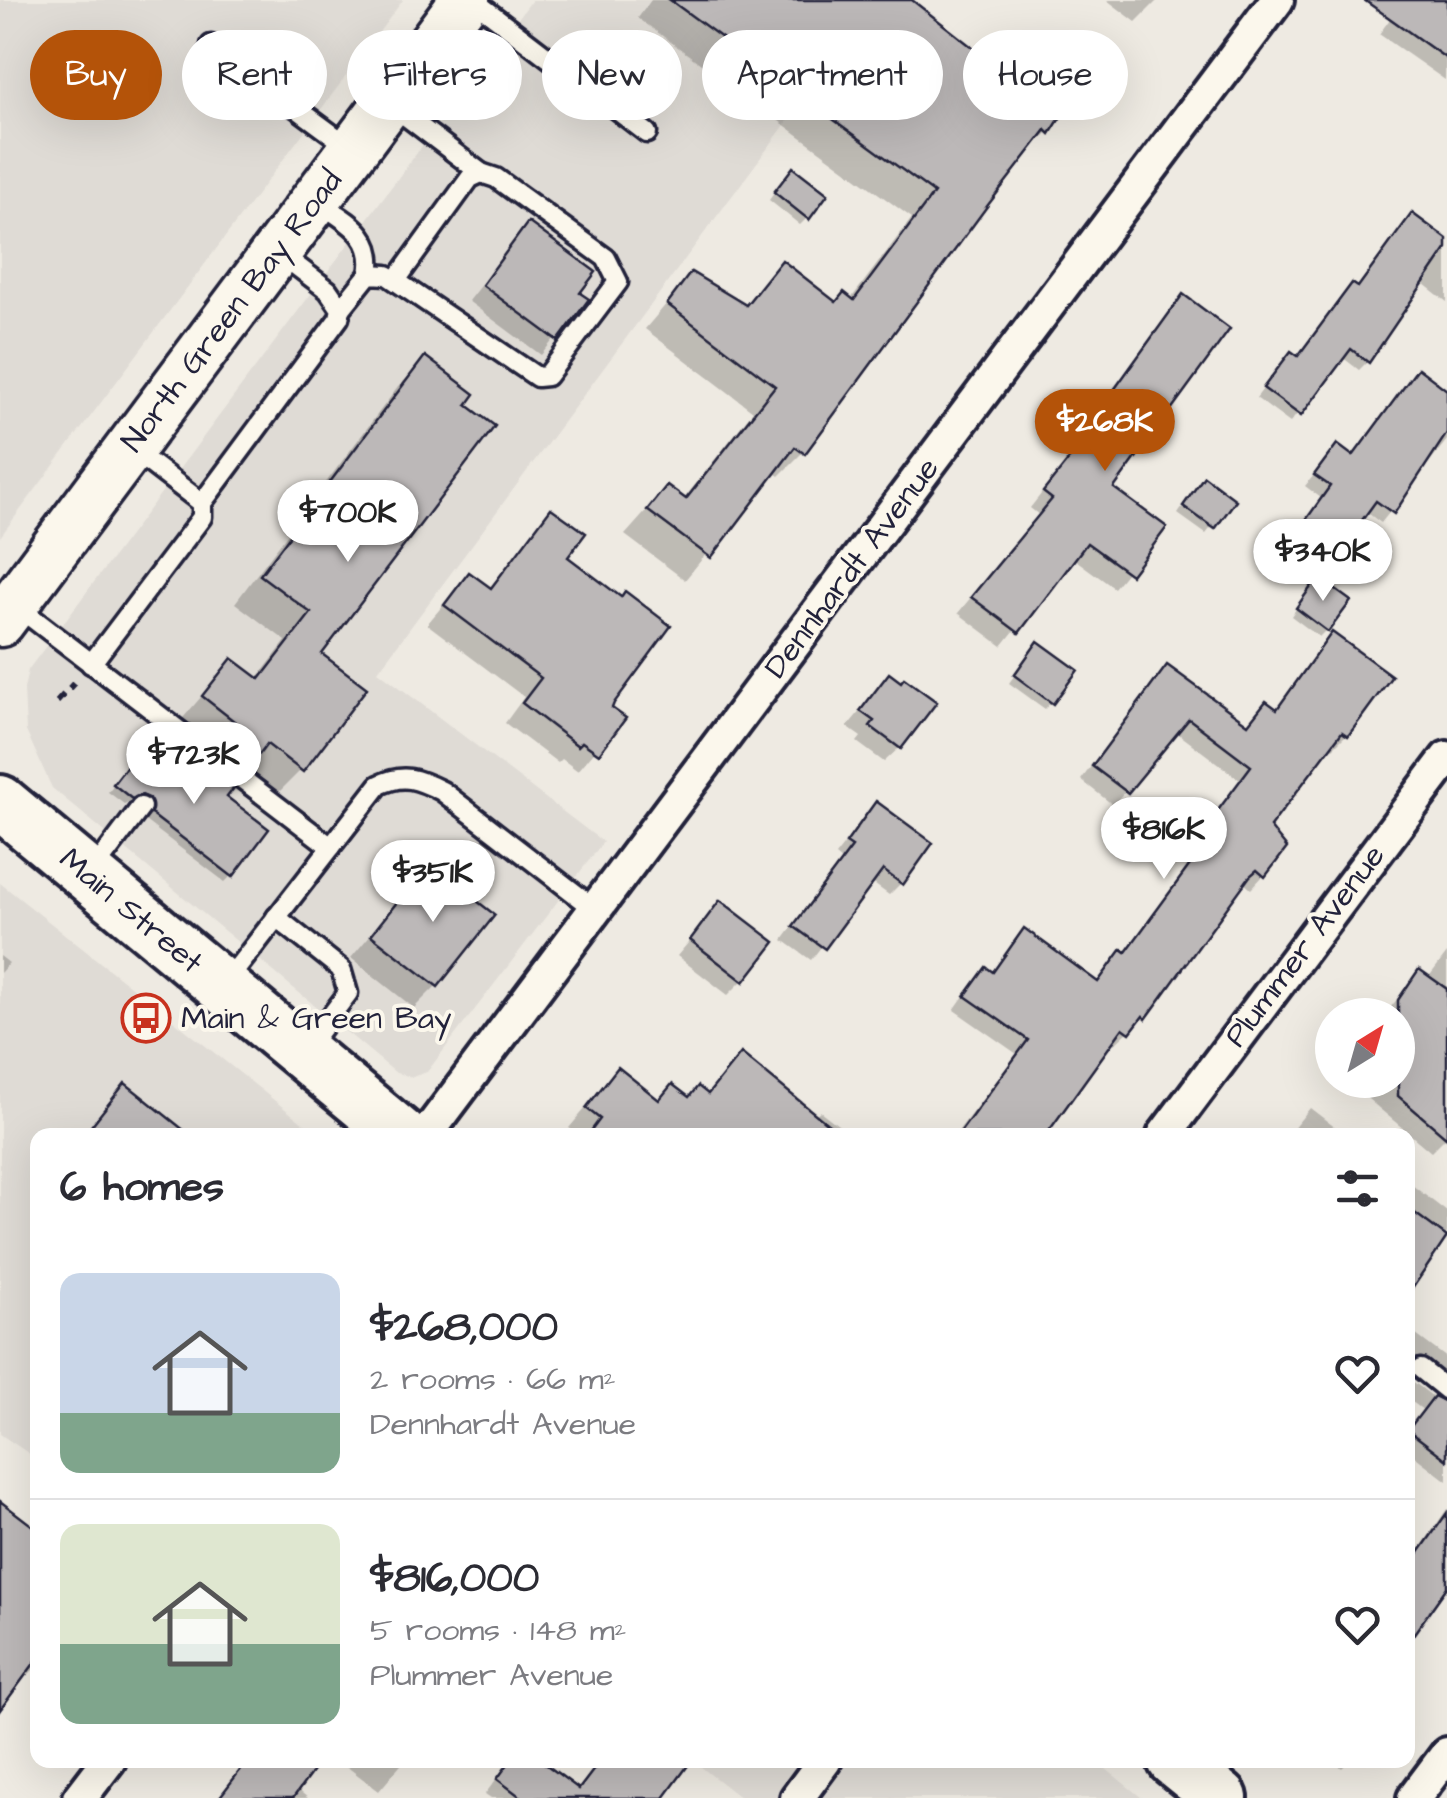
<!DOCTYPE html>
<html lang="en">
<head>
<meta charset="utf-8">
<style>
	:root { --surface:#fff; --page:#f2f2f3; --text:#2b2b33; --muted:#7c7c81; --line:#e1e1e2; --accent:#b45309 }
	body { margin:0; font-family:"Architects Daughter",sans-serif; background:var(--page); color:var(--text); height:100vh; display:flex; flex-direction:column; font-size:38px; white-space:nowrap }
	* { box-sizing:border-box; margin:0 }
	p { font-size:32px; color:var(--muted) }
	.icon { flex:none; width:55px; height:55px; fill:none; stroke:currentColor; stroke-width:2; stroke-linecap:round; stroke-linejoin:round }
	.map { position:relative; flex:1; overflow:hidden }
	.panel { position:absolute; left:30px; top:1128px; width:1385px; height:640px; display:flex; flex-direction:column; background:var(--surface); border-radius:20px; box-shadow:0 10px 40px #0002 }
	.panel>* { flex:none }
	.top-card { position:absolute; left:30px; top:30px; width:1388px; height:90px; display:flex; gap:20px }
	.needle { width:65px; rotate:37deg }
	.controls { position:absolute; left:1315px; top:998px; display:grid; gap:20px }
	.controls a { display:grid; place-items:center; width:100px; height:100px; border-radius:50%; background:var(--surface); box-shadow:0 10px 40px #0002; font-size:50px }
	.price { position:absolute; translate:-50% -85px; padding:0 22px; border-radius:35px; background:#fff; color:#222; font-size:32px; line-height:65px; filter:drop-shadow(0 2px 5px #0008) }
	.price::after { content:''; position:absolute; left:50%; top:60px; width:30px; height:22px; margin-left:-15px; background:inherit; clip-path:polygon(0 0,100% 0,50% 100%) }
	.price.current { background:var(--accent); color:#fff }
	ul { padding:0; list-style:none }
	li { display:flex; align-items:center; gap:30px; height:250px; padding:0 30px }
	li+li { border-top:2px solid var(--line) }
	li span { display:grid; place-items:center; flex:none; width:280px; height:200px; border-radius:20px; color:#555 }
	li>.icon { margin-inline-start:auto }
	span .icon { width:120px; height:120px; fill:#fffc; stroke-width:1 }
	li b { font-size:42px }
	h2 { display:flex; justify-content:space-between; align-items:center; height:120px; padding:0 30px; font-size:42px }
	.pill { padding:0 35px; border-radius:45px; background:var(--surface); box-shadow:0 10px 40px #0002; font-size:35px; line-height:90px }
	.pill.current { background:var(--accent); color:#fff }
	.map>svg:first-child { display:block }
	.built { fill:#dfdbd5 }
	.shadow { fill:#0003 }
	.building { fill:#bcb8b8; stroke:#22223b; stroke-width:2.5 }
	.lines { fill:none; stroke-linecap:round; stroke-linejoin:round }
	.lane-casing { stroke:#22223b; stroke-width:25 }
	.street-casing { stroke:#22223b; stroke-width:40 }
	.secondary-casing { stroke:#22223b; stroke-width:55 }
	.primary-casing { stroke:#22223b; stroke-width:60 }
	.path { stroke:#22223b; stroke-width:6; stroke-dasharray:10 8; stroke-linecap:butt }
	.lane { stroke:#fbf7ec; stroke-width:18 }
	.street { stroke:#fbf7ec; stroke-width:32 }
	.secondary { stroke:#fbf7ec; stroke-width:48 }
	.primary { stroke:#fbf7ec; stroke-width:52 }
	.labels { text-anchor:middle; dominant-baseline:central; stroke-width:8; stroke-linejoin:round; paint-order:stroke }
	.street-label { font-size:32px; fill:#22223b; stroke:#fbf7ec }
	.poi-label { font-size:32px; fill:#22223b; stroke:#fbf7ec; text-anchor:start }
</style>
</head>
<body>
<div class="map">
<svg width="1447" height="1798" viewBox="0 0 1447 1798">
	<rect width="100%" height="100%" fill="#eeeae2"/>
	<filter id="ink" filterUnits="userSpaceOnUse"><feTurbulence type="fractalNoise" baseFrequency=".01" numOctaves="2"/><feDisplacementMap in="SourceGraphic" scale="20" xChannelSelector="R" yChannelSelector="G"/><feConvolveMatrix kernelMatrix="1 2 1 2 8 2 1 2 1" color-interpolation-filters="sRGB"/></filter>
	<g filter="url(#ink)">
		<g class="built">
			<path d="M 0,0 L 403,0 L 0,537 Z"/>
			<path d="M 532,0 L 878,0 L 378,671 L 603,842 L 427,1072 L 412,1077 L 396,1073 L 52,788 L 26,731 L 24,689 L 28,670 Z"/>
			<path d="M 0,883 L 318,1135 L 38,1135 L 37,1459 L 0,1434 Z"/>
			<path d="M 692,1760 L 1095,1760 L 1142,1798 L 741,1798 Z"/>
		</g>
		<g class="shadow">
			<path d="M 651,0 L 908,0 L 1014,82 L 1039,57 L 1048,132 L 1024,156 L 803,452 L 779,476 L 773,472 L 685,580 L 625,535 L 667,488 L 683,500 L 753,411 L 645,329 L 691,275 L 743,306 L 782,263 L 835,304 L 850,300 L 912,218 L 638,18 Z"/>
			<path d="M 1107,0 L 1158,0 L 1136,22 Z"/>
			<path d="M 1404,0 L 1447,0 L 1445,80 L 1379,34 Z"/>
			<path d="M 786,177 L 807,218 L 800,225 L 769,200 Z"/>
			<path d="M 1412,217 L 1447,242 L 1447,302 L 1424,284 L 1368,361 L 1359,370 L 1342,357 L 1290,423 L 1256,398 L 1283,363 L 1297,359 L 1357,289 Z"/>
			<path d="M 528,225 L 586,300 L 541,355 L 468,301 Z"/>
			<path d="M 1183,297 L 1111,488 L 1163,528 L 1114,588 L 1073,558 L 1002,646 L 958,613 L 1039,515 L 1030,508 L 1099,421 L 1093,417 Z"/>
			<path d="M 425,360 L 319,655 L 301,770 L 274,797 L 242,772 L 227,786 L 224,797 L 232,875 L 225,882 L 145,821 L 143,804 L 133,800 L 124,804 L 108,792 L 143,746 L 158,761 L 163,776 L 178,778 L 192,772 L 209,749 L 177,725 L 232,661 L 256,680 L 286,641 L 235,603 L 398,387 Z"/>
			<path d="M 1447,393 L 1447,440 L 1381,523 L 1365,511 L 1327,561 L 1294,536 L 1321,498 L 1305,486 L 1337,447 L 1352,458 Z"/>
			<path d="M 1197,486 L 1233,500 L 1206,534 L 1178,514 Z"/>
			<path d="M 551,511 L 610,709 L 622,718 L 578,771 L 562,759 L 558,763 L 505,723 L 524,697 L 427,624 L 469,575 L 488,589 Z"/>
			<path d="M 1312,587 L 1326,630 L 1319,637 L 1291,616 Z"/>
			<path d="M 1332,636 L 1388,677 L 1346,735 L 1333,748 L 1329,745 L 1267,827 L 1284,848 L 1263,876 L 1251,889 L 1243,882 L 1144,1017 L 1115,1044 L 1110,1041 L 1043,1135 L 955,1135 L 1017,1054 L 954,1010 L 973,983 L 986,970 L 990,974 L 1024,931 L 1096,984 L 1124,954 L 1194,857 L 1186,851 L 1240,780 L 1176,732 L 1113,805 L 1081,780 L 1154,681 L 1167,668 L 1246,726 L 1266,704 L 1275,711 Z"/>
			<path d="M 1032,651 L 1051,702 L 1045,709 L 1009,683 Z"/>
			<path d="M 889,676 L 901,685 L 899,748 L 884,762 L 857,742 L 861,737 L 847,727 Z"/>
			<path d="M 876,804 L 901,883 L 889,895 L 871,882 L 811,960 L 783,940 L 841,861 L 835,856 Z"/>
			<path d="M 428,866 L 436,986 L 414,1008 L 351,958 Z"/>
			<path d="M 721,904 L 743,980 L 728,995 L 677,956 Z"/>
			<path d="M 1447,953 L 1447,1136 L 1431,1152 L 1349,1083 L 1398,1080 L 1398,1015 L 1384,1015 L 1420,972 L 1428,978 Z"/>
			<path d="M 0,956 L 9,963 L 0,973 Z"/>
			<path d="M 741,1057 L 814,1116 L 820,1111 L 847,1132 L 578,1135 L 569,1128 L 618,1070 L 658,1101 L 688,1100 L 706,1095 Z"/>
			<path d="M 1310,1108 L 1345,1135 L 1288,1135 Z"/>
			<path d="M 1408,1182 L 1447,1212 L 1447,1233 L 1408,1286 Z"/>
			<path d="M 1408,1329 L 1447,1358 L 1447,1481 L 1408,1451 L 1408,1431 L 1423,1410 L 1408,1399 L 1408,1370 L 1411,1380 L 1445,1406 L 1444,1393 L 1408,1366 Z"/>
			<path d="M 0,1505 L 38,1533 L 38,1665 L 27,1676 L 23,1673 L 0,1706 Z"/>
			<path d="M 1447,1509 L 1447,1582 L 1410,1629 L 1408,1566 Z"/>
			<path d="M 248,1760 L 318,1760 L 297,1789 L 308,1798 L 219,1798 Z"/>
			<path d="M 338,1760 L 405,1760 L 379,1791 Z"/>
			<path d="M 511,1760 L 536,1760 L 577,1790 L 600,1760 L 663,1760 L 660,1798 L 491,1798 L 485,1794 Z"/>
			<path d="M 1332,1760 L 1350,1760 L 1342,1768 Z"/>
		</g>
		<g class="building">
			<path d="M 670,0 L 912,0 L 1018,83 L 1039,54 L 1081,85 L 1050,134 L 1046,130 L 988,205 L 805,454 L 795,447 L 711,558 L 647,510 L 667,485 L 686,499 L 775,386 L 667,304 L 691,272 L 746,305 L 782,260 L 836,302 L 844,292 L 854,300 L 934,193 Z"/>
			<path d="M 1364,0 L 1447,0 L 1447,59 Z"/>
			<path d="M 793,167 L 828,194 L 809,220 L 774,192 Z"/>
			<path d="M 1412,213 L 1447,239 L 1447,248 L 1369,363 L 1351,349 L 1301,416 L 1263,388 L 1291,351 L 1298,356 L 1352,283 L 1358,287 Z"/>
			<path d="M 528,222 L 596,272 L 580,293 L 589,299 L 558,341 L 482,285 Z"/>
			<path d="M 1183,294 L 1230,329 L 1114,488 L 1167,527 L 1131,575 L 1087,543 L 1019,633 L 971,597 L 1052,499 L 1043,492 L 1112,405 L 1106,401 Z"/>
			<path d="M 425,356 L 475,394 L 467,405 L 495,426 L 322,654 L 367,688 L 303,772 L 267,744 L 249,768 L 217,744 L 234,721 L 202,696 L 232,658 L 260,679 L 311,613 L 260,575 Z"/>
			<path d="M 1418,368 L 1447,390 L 1447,433 L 1394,514 L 1376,501 L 1339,552 L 1303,524 L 1330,486 L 1314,475 L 1337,444 L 1353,456 Z"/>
			<path d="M 1204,476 L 1236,500 L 1215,529 L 1183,506 Z"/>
			<path d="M 551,508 L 586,533 L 568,557 L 621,597 L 625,591 L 671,626 L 614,703 L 612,708 L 626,718 L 599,754 L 582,742 L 578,746 L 522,703 L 541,678 L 444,605 L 469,572 L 491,588 Z"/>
			<path d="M 1318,577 L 1351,601 L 1328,632 L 1296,608 Z"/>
			<path d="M 1332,632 L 1392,676 L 1348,736 L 1342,732 L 1270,827 L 1287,848 L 1265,877 L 1257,870 L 1250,876 L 1146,1019 L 1143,1016 L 1130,1033 L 1123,1028 L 1046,1135 L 958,1135 L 1028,1040 L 965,996 L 986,967 L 993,972 L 1024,928 L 1098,982 L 1122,949 L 1126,952 L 1206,843 L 1198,837 L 1251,766 L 1189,719 L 1128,793 L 1092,766 L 1167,665 L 1248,724 L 1266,701 L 1277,709 Z"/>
			<path d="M 1038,641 L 1078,670 L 1053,704 L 1014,675 Z"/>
			<path d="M 889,673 L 901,682 L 904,678 L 937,702 L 901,749 L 870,726 L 874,721 L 860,711 Z"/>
			<path d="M 150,736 L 168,750 L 161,762 L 165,773 L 177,776 L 187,766 L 196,772 L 202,764 L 234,788 L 227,797 L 269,829 L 233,877 L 151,814 L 149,798 L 142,795 L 132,799 L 113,784 Z"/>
			<path d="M 876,801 L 933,843 L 903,885 L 883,870 L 825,949 L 793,926 L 852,847 L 846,843 Z"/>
			<path d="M 428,863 L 495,915 L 438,987 L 371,935 Z"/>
			<path d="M 720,900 L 775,942 L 744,982 L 690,940 Z"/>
			<path d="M 1419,969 L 1447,989 L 1447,1138 L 1398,1096 L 1398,1000 Z"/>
			<path d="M 741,1053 L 841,1135 L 588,1135 L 600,1119 L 586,1108 L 618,1067 L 659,1100 L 672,1084 L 689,1097 L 698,1086 L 708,1094 Z"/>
			<path d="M 125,1083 L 190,1135 L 84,1135 Z"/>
			<path d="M 1408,1208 L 1447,1237 L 1408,1295 Z"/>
			<path d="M 1434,1396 L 1447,1402 L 1447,1460 L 1408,1430 Z"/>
			<path d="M 0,1501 L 38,1530 L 38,1658 L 0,1710 Z"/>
			<path d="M 1447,1513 L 1447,1587 L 1408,1642 L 1408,1568 Z"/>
			<path d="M 248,1760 L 321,1760 L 293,1798 L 219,1798 Z"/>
			<path d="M 511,1760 L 540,1760 L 579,1789 L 601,1760 L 692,1760 L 664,1798 L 522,1798 L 497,1779 Z"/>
		</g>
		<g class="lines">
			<g class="lane-casing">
				<g id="lane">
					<path d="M 473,0 L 647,133"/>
					<path d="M 211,45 L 352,149"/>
					<path d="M 390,104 L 481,173"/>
					<path d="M 317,201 C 345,221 377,234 369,274"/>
					<path d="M 341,309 L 369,274 L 387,275 L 537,377 L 547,376 L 618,282 L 606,258 L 496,178 L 481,173 L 470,178 L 397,279"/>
					<path d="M 202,503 L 339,318 L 341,309 L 328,290 L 277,251"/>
					<path d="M 14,604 L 331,847"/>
					<path d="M 91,664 L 202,517 L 202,503 L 133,450"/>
					<path d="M 173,764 L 191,740"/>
					<path d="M 92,872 L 141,807"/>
					<path d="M 276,917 L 341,969 L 348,993 L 305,1050"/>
					<path d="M 224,985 L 379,785 C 404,773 418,779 442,791 L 595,909"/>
					<path d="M 1421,1369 L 1447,1390"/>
				</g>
			</g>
			<g class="street-casing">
				<g id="street">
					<path d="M 426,1135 L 1277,0"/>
					<path d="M 1164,1135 L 1447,758"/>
					<path d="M 80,1798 L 109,1760"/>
					<path d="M 797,1798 L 825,1760"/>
					<path d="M 1414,1798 L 1447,1754"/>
				</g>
			</g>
			<g class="secondary-casing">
				<path id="secondary" d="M 0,622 L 465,0"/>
			</g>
			<g class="primary-casing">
				<g id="primary">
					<path d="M 0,802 L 401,1135"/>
					<path d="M 1174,1760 L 1221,1798"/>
				</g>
			</g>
			<path class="path" d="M 57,702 L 74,683"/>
			<use href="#lane" class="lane"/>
			<use href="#street" class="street"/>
			<use href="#secondary" class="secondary"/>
			<use href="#primary" class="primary"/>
		</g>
	</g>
	<defs>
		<g id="bus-ring" transform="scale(2.5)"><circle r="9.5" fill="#fbf7ec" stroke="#c8321e" stroke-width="1.5"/><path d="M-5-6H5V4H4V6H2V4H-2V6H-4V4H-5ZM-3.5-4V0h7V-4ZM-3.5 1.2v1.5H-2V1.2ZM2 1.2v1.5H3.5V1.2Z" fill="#c8321e"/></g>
	</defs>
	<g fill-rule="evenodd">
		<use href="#bus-ring" x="146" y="1018"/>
	</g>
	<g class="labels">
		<g class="street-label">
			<text transform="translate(232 311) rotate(-53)">North Green Bay Road</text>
			<text transform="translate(852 568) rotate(-53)">Dennhardt Avenue</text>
			<text transform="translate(131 911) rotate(40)">Main Street</text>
			<text transform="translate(1305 946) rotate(-53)">Plummer Avenue</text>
		</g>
		<g class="poi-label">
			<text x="181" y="1018">Main &amp; Green Bay</text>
		</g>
	</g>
</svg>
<div class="controls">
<a><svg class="needle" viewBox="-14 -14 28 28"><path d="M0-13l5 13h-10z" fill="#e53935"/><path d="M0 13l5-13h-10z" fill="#7c7c81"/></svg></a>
</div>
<b class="price current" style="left:1105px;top:474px">$268K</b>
<b class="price" style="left:348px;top:565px">$700K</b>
<b class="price" style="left:1323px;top:604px">$340K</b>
<b class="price" style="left:194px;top:807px">$723K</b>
<b class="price" style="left:1164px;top:882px">$816K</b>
<b class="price" style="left:433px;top:925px">$351K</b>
<div class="top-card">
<a class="pill current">Buy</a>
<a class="pill">Rent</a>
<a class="pill">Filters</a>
<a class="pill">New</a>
<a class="pill">Apartment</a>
<a class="pill">House</a>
</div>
<section class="panel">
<h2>6 homes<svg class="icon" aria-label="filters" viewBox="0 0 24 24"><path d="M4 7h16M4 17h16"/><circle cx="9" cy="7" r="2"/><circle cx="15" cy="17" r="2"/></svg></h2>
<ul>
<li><span style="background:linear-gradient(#c9d6e8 70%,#7fa58c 0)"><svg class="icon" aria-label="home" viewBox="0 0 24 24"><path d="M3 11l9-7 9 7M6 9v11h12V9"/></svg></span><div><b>$268,000</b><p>2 rooms · 66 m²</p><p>Dennhardt Avenue</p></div><svg class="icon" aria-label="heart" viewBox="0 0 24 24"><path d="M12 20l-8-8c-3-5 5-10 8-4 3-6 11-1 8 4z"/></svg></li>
<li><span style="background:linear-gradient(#dfe7d0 60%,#7fa58c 0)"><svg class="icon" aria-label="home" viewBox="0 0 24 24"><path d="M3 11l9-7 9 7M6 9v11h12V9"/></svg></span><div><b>$816,000</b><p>5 rooms · 148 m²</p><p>Plummer Avenue</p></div><svg class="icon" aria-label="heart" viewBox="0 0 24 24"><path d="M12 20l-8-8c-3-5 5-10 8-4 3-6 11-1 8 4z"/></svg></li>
</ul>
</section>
</div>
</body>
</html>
